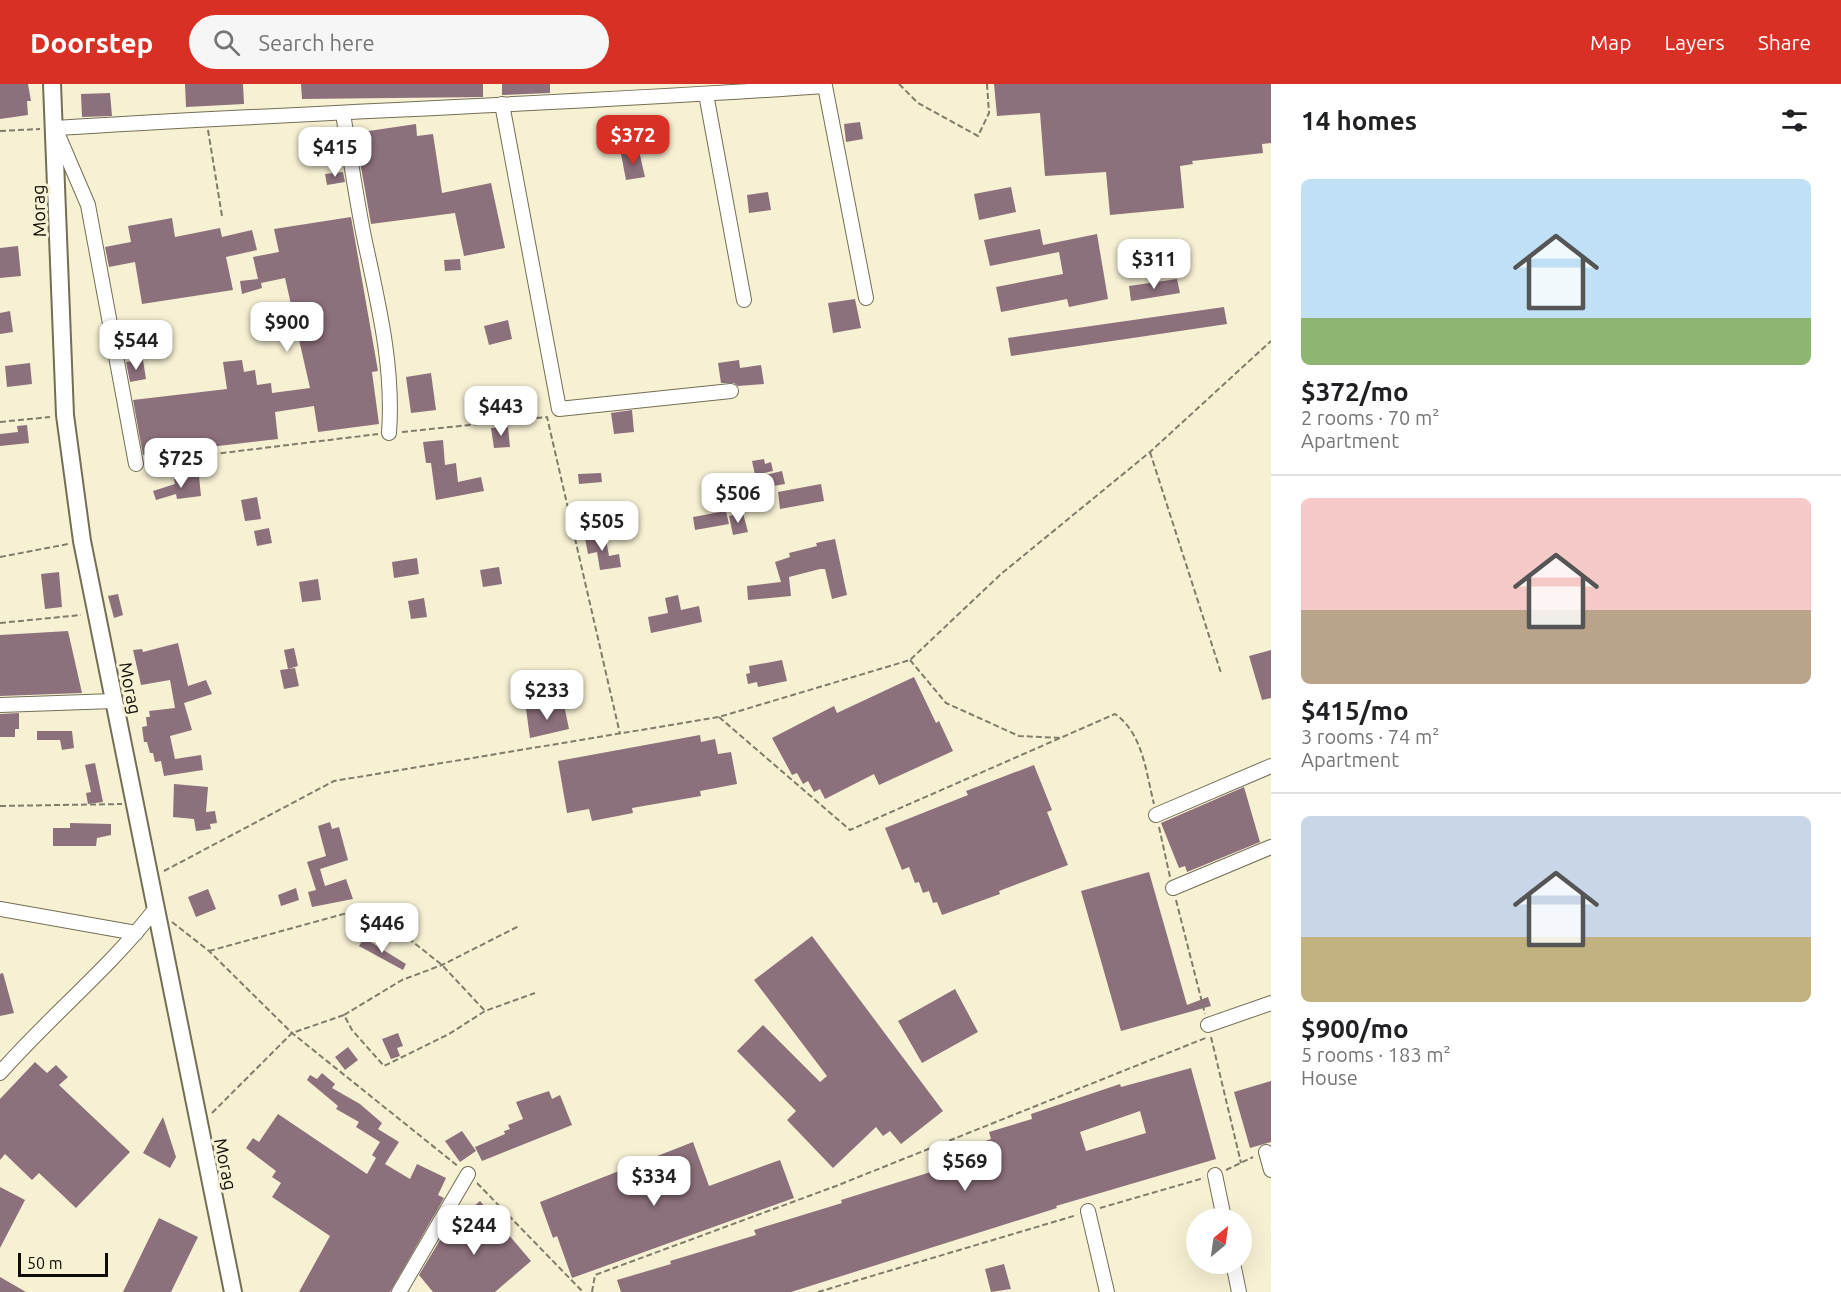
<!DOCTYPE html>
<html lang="en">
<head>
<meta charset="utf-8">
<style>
	:root { --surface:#fff; --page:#f6f6f6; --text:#202124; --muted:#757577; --line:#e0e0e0; --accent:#d93025 }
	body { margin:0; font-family:Ubuntu,sans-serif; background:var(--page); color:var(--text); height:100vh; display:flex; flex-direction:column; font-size:22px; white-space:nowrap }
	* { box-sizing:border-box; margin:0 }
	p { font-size:20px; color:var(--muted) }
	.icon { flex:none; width:33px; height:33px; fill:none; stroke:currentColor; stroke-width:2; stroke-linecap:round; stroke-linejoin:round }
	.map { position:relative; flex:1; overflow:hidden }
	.side { display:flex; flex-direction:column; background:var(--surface); width:570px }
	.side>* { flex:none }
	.needle { width:39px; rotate:29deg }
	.controls { position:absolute; left:1186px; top:1124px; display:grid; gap:12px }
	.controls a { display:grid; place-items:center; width:66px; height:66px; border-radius:50%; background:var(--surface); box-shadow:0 6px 24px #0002; font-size:30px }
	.scale { position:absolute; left:18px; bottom:15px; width:90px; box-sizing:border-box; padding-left:6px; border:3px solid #0e0c04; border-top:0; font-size:16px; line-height:21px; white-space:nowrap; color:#0e0c04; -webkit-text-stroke:4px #f7f1d4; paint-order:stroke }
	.price { position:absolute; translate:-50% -51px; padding:0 14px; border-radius:12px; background:#fff; color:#222; font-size:20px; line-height:39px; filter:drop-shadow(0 2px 3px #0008) }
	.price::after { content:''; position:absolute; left:50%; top:36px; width:18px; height:14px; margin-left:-9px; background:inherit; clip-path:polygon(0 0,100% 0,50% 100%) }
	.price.current { background:var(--accent); color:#fff }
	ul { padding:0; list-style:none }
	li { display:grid; align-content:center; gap:12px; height:318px; padding:0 30px }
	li+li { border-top:2px solid var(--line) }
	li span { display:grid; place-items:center; height:186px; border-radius:9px; color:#555 }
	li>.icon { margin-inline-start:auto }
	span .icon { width:108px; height:108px; fill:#fffc; stroke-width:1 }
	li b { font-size:26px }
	h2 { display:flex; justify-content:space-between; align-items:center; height:72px; padding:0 30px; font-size:26px }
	header { display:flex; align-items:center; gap:36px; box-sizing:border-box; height:84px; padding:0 30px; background:var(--accent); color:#fff }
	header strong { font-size:28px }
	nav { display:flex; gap:33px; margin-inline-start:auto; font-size:21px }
	.search { width:420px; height:54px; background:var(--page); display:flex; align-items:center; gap:15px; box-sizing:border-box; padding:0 21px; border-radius:33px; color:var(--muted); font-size:22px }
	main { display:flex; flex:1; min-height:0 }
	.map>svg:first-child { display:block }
	.building { fill:#8c707c; fill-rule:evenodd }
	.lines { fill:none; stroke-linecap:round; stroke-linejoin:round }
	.minor-casing { stroke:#736e54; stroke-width:16 }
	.major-casing { stroke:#736e54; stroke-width:20 }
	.path { stroke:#807c6a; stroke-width:2; stroke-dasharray:6 3; stroke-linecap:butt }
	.minor { stroke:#fff; stroke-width:14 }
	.major { stroke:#fff; stroke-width:16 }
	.labels { text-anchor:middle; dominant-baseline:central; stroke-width:6; stroke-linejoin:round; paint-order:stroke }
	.street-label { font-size:18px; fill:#0e0c04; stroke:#f7f1d4 }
</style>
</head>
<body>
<header>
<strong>Doorstep</strong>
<div class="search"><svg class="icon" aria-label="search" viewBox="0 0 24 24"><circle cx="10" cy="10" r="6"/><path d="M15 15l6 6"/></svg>Search here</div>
<nav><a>Map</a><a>Layers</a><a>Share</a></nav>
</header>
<main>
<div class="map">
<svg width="1271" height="1208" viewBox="0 0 1271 1208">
	<rect width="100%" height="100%" fill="#f7f1d4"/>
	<g class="building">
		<path d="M 0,0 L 28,0 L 31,17 L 27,17 L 28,31 L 0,35 Z"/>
		<path d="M 185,0 L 243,0 L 244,20 L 186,23 Z"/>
		<path d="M 301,0 L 483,0 L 483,13 L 302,15 Z"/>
		<path d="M 502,0 L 550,0 L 550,9 L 502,11 Z"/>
		<path d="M 994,0 L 1271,0 L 1271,59 L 1262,60 L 1263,69 L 1192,77 L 1193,80 L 1180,82 L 1184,124 L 1110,131 L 1106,88 L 1045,92 L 1040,29 L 997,32 Z"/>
		<path d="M 110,9 L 112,32 L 82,33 L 81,10 Z"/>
		<path d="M 860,38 L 863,55 L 846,58 L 844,40 Z"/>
		<path d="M 416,40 L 417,52 L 433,50 L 442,109 L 491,99 L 505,164 L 464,172 L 455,129 L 371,140 L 355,49 Z"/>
		<path d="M 639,67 L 645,93 L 626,96 L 621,70 Z"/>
		<path d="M 343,88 L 345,98 L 327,101 L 325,90 Z"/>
		<path d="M 1011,103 L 1016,128 L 979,136 L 974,110 Z"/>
		<path d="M 768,108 L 771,126 L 749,129 L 747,111 Z"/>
		<path d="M 351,133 L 378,287 L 372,288 L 379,340 L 318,348 L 314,322 L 275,328 L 278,355 L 143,371 L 133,316 L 227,305 L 223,278 L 242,276 L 244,288 L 255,286 L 257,301 L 271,299 L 272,309 L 310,304 L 285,194 L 261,199 L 262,204 L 242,210 L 240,197 L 258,195 L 253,173 L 279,168 L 274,145 Z"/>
		<path d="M 172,134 L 175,153 L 220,144 L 222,153 L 252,146 L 257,166 L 226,173 L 233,206 L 142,220 L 135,178 L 109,183 L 105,163 L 131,158 L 128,142 Z"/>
		<path d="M 1040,145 L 1043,161 L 1097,150 L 1108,215 L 1069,223 L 1067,215 L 1001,228 L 996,203 L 1063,190 L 1059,168 L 990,182 L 984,156 Z"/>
		<path d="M 18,162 L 21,192 L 0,194 L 0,164 Z"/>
		<path d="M 460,175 L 461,186 L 445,187 L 444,176 Z"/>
		<path d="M 1177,195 L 1180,209 L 1131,217 L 1129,202 Z"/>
		<path d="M 855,215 L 861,244 L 833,249 L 828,219 Z"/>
		<path d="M 1224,223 L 1227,240 L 1011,272 L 1008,254 Z"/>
		<path d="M 10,227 L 13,248 L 0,250 L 0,229 Z"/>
		<path d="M 508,236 L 512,255 L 489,261 L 484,242 Z"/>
		<path d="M 143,276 L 146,295 L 130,298 L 126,278 Z"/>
		<path d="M 739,276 L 740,284 L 761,281 L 764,300 L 738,302 L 734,299 L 721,299 L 718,279 Z"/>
		<path d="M 30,279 L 32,300 L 7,303 L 5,282 Z"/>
		<path d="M 431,289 L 436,326 L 411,329 L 406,293 Z"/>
		<path d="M 632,326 L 634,348 L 614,350 L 611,329 Z"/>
		<path d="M 27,341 L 29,359 L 0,362 L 0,350 L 18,348 L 17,342 Z"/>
		<path d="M 508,343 L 510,363 L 494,364 L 491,344 Z"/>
		<path d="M 443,356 L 445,381 L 456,379 L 458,398 L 481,393 L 484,407 L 436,416 L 431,379 L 426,379 L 423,358 Z"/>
		<path d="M 764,375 L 765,380 L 771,378 L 773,387 L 755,391 L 752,377 Z"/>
		<path d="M 782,387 L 785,400 L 767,403 L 765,391 Z"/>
		<path d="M 601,389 L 602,398 L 579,400 L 578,390 Z"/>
		<path d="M 199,392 L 201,412 L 177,415 L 176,410 L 156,416 L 153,407 L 175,400 L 174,395 Z"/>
		<path d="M 821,400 L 824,417 L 780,425 L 778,408 Z"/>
		<path d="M 257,413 L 261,435 L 245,437 L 241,416 Z"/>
		<path d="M 623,423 L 626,437 L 606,441 L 602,427 Z"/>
		<path d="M 726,427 L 729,440 L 695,446 L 693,433 Z"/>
		<path d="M 743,429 L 748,448 L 733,451 L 729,432 Z"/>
		<path d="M 269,444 L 272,459 L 257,462 L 254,447 Z"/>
		<path d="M 605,450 L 609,472 L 619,470 L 621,483 L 600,486 L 597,468 L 588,470 L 585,454 Z"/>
		<path d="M 835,455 L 847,511 L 832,515 L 825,485 L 820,485 L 789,493 L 791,512 L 748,516 L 747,502 L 781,498 L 775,478 L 790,473 L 789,469 L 817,462 L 816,459 Z"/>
		<path d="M 417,474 L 419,490 L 394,494 L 392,478 Z"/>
		<path d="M 499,483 L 502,500 L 483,503 L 480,486 Z"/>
		<path d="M 59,488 L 62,523 L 45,525 L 41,490 Z"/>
		<path d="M 318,495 L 321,516 L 302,518 L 299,498 Z"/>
		<path d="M 118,510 L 123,531 L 114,534 L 108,512 Z"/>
		<path d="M 678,511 L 681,526 L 699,522 L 702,538 L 651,549 L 648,533 L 668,529 L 665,514 Z"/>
		<path d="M 424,514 L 427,533 L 411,535 L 408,517 Z"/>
		<path d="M 68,547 L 82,609 L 0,612 L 0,551 Z"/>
		<path d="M 178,559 L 188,602 L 206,596 L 212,610 L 184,619 L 192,646 L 170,652 L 175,675 L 201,671 L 203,686 L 164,692 L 161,677 L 155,678 L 153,669 L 150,669 L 147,658 L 144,658 L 142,643 L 147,642 L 146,633 L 150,633 L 149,627 L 175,624 L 170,596 L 141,601 L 133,566 L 142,565 L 143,568 Z"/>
		<path d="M 294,564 L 298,582 L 288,585 L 284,566 Z"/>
		<path d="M 1271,566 L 1271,614 L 1262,616 L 1249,572 Z"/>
		<path d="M 782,576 L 787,597 L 758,603 L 757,598 L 748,600 L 746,590 L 750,589 L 749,582 Z"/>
		<path d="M 295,584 L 299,602 L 284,605 L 280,586 Z"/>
		<path d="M 914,593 L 936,639 L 939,637 L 953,667 L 879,701 L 874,690 L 825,715 L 820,705 L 814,708 L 808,697 L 803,700 L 797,689 L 792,691 L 772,654 L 834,622 L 837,629 Z"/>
		<path d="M 564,621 L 569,645 L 530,654 L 526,625 L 539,622 L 540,626 Z"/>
		<path d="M 19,629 L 19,645 L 15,645 L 15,653 L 0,653 L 0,630 Z"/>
		<path d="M 37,647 L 72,647 L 74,664 L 62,666 L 60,656 L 37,656 Z"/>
		<path d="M 700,651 L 701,658 L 715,655 L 718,670 L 731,668 L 737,700 L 700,707 L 701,712 L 632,724 L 633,729 L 592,737 L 589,725 L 567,729 L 558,677 Z"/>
		<path d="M 95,679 L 103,718 L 88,720 L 86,709 L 91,708 L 85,681 Z"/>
		<path d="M 1034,681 L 1052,726 L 1047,728 L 1068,781 L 999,807 L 1000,810 L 942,831 L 937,818 L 933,819 L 929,807 L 923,809 L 919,798 L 915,799 L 909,783 L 902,786 L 885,744 L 968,711 L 966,707 Z"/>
		<path d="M 174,700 L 208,703 L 206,728 L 215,727 L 217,739 L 210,740 L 211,745 L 196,747 L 194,735 L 173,733 Z"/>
		<path d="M 1244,703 L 1260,758 L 1187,788 L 1185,782 L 1179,784 L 1161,739 Z"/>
		<path d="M 330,738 L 332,745 L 339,743 L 348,776 L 320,785 L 325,802 L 346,795 L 353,815 L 312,823 L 308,808 L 316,806 L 307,778 L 326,772 L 318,742 Z"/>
		<path d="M 70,739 L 111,740 L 111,751 L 97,754 L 96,762 L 53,762 L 53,744 L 70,744 Z"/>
		<path d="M 1149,788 L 1187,921 L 1208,913 L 1211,922 L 1121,947 L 1081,807 Z"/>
		<path d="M 296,804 L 299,816 L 281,822 L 278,811 Z"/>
		<path d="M 208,805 L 216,825 L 196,833 L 188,813 Z"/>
		<path d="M 812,852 L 943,1027 L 901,1060 L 890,1047 L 883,1052 L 876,1043 L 833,1084 L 787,1036 L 796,1027 L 737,967 L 763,941 L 820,998 L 827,992 L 754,896 Z"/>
		<path d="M 364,854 L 406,880 L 403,886 L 359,862 Z"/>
		<path d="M 3,889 L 14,929 L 0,932 L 0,890 Z"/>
		<path d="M 955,905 L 978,948 L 922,979 L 898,937 Z"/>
		<path d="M 398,949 L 403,962 L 397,964 L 400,972 L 391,975 L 382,955 Z"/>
		<path d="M 348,963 L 358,976 L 345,986 L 335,973 Z"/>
		<path d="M 35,978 L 47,989 L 56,981 L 68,993 L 59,1001 L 130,1068 L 76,1124 L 39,1089 L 32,1096 L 5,1070 L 0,1076 L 0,1015 Z"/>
		<path d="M 1191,984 L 1216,1075 L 1056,1122 L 1057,1124 L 791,1208 L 621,1208 L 617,1196 L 671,1180 L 670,1177 L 756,1151 L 754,1146 L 842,1119 L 841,1116 L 934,1087 L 932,1080 L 969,1068 L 968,1063 L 991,1055 L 989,1048 L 1032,1035 L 1031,1030 L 1120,1000 L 1121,1003 ZM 1140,1027 L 1146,1049 L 1086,1067 L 1080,1048 Z"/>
		<path d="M 322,989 L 335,1000 L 332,1004 L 360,1020 L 382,1039 L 378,1045 L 399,1058 L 385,1080 L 410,1095 L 417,1080 L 446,1094 L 438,1111 L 444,1114 L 390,1208 L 299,1208 L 330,1152 L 272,1113 L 281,1099 L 272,1093 L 276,1087 L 246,1064 L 253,1054 L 259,1058 L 278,1030 L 367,1090 L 376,1074 L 372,1071 L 380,1058 L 356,1043 L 359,1038 L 336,1025 L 338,1022 L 307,996 L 310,991 L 317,995 Z"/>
		<path d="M 1271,997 L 1271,1058 L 1250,1064 L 1234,1008 Z"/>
		<path d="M 549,1007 L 552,1015 L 560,1011 L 572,1041 L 482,1077 L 475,1063 L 505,1050 L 504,1047 L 510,1045 L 508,1041 L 523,1035 L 516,1018 Z"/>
		<path d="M 163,1033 L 176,1073 L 170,1084 L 143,1069 Z"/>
		<path d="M 462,1047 L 476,1067 L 460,1078 L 445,1057 Z"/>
		<path d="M 693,1058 L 709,1102 L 780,1076 L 794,1114 L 572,1194 L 557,1152 L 553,1154 L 540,1118 Z"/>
		<path d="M 0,1103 L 25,1116 L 0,1164 Z"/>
		<path d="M 480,1117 L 531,1177 L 495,1208 L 433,1208 L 419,1191 L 446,1146 Z"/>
		<path d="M 159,1134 L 198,1153 L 195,1159 L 171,1208 L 123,1208 Z"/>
		<path d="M 1004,1180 L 1011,1205 L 991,1208 L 985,1185 Z"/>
		<path d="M 0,1193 L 26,1208 L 0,1208 Z"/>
	</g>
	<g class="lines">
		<g class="minor-casing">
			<g id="minor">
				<path d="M 706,10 L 744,216"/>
				<path d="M 502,20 L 559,325 L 731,307"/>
				<path d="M 343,30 C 350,71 356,113 364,153 C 378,219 394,282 389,349"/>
				<path d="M 136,380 L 88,121 L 55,44 C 312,28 569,20 825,2 L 866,214"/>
				<path d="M 0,621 L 114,617"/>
				<path d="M 1156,731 L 1271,682"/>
				<path d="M 1173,804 L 1271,763"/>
				<path d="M 0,825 L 136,849"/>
				<path d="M 1208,941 L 1271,919"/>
				<path d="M 0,989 C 50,932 110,884 156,824"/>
				<path d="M 1266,1068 L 1271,1086"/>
				<path d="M 1215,1091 L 1224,1134"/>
				<path d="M 1088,1127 L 1107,1208"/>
				<path d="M 1233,1179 L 1239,1208"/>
				<path d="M 399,1208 L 468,1090"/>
			</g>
		</g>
		<g class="major-casing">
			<path id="major" d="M 52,0 L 65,331 L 82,457 L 233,1208"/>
		</g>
		<g class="path">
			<path d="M 899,0 L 918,19 L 978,52 L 989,29 L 987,0"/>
			<path d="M 208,46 L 222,132"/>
			<path d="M 0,47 L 40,45"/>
			<path d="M 0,338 L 50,333"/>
			<path d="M 402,348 L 547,333 L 620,650"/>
			<path d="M 1150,368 L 1221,589"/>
			<path d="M 149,378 L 378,350"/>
			<path d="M 0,473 L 68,460"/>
			<path d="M 0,539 L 81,531"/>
			<path d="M 910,576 L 946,619 L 1019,652 L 1062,654"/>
			<path d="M 719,633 L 850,746 L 1115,630 C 1143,649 1146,689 1154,720"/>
			<path d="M 0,722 L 122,720"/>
			<path d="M 1159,743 L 1170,793"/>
			<path d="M 164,787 L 334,697 L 719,633 L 910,576 L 1001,490 L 1150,368 L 1271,257"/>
			<path d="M 1176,816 L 1205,930"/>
			<path d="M 172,838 L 209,867 L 292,949 L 459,1083"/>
			<path d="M 209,867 L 369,823 L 442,881 L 485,927"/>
			<path d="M 344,931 L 402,896 L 442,881 L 519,842"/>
			<path d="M 1211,953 L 1241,1079"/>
			<path d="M 212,1029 L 292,949 L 344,931 L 352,946 L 384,982 L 449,950 L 485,927 L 535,909"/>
			<path d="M 1226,1086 L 1253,1073"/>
			<path d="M 477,1099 L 583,1208"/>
			<path d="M 1100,1124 L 1204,1094"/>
			<path d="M 592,1208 L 595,1191 L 836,1102 L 1208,953"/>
			<path d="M 818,1208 L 1077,1131"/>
		</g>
		<use href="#minor" class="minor"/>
		<use href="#major" class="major"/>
	</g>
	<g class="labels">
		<g class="street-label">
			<text transform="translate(38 127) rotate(-92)">Morag</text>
			<text transform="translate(131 604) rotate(79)">Morag</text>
			<text transform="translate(226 1080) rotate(78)">Morag</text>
		</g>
	</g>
</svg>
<div class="controls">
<a><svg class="needle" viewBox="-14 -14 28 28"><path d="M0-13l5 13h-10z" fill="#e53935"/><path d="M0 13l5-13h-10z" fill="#757577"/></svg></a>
</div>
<div class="scale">50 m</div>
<b class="price current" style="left:633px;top:82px">$372</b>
<b class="price" style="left:335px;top:94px">$415</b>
<b class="price" style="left:1154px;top:206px">$311</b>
<b class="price" style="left:287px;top:269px">$900</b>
<b class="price" style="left:136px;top:287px">$544</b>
<b class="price" style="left:501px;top:353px">$443</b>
<b class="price" style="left:181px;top:405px">$725</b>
<b class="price" style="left:738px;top:440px">$506</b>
<b class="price" style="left:602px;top:468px">$505</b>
<b class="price" style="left:547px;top:637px">$233</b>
<b class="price" style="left:382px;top:870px">$446</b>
<b class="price" style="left:965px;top:1108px">$569</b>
<b class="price" style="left:654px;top:1123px">$334</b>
<b class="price" style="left:474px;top:1172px">$244</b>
</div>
<section class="side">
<h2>14 homes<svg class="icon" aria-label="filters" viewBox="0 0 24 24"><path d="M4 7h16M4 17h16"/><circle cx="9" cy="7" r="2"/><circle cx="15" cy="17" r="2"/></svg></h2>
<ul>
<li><span style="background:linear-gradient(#bfe0f5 75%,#8fb573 0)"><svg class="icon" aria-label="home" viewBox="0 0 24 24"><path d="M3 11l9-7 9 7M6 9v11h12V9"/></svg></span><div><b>$372/mo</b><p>2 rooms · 70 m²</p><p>Apartment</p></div></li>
<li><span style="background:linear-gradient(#f6c9c9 60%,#b9a48a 0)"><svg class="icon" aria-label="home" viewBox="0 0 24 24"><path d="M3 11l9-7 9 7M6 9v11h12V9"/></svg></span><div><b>$415/mo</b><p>3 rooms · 74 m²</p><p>Apartment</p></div></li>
<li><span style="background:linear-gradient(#c9d6e8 65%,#c2b280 0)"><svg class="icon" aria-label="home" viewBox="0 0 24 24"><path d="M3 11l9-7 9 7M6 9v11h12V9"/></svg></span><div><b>$900/mo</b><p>5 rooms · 183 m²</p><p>House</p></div></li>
</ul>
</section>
</main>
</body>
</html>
